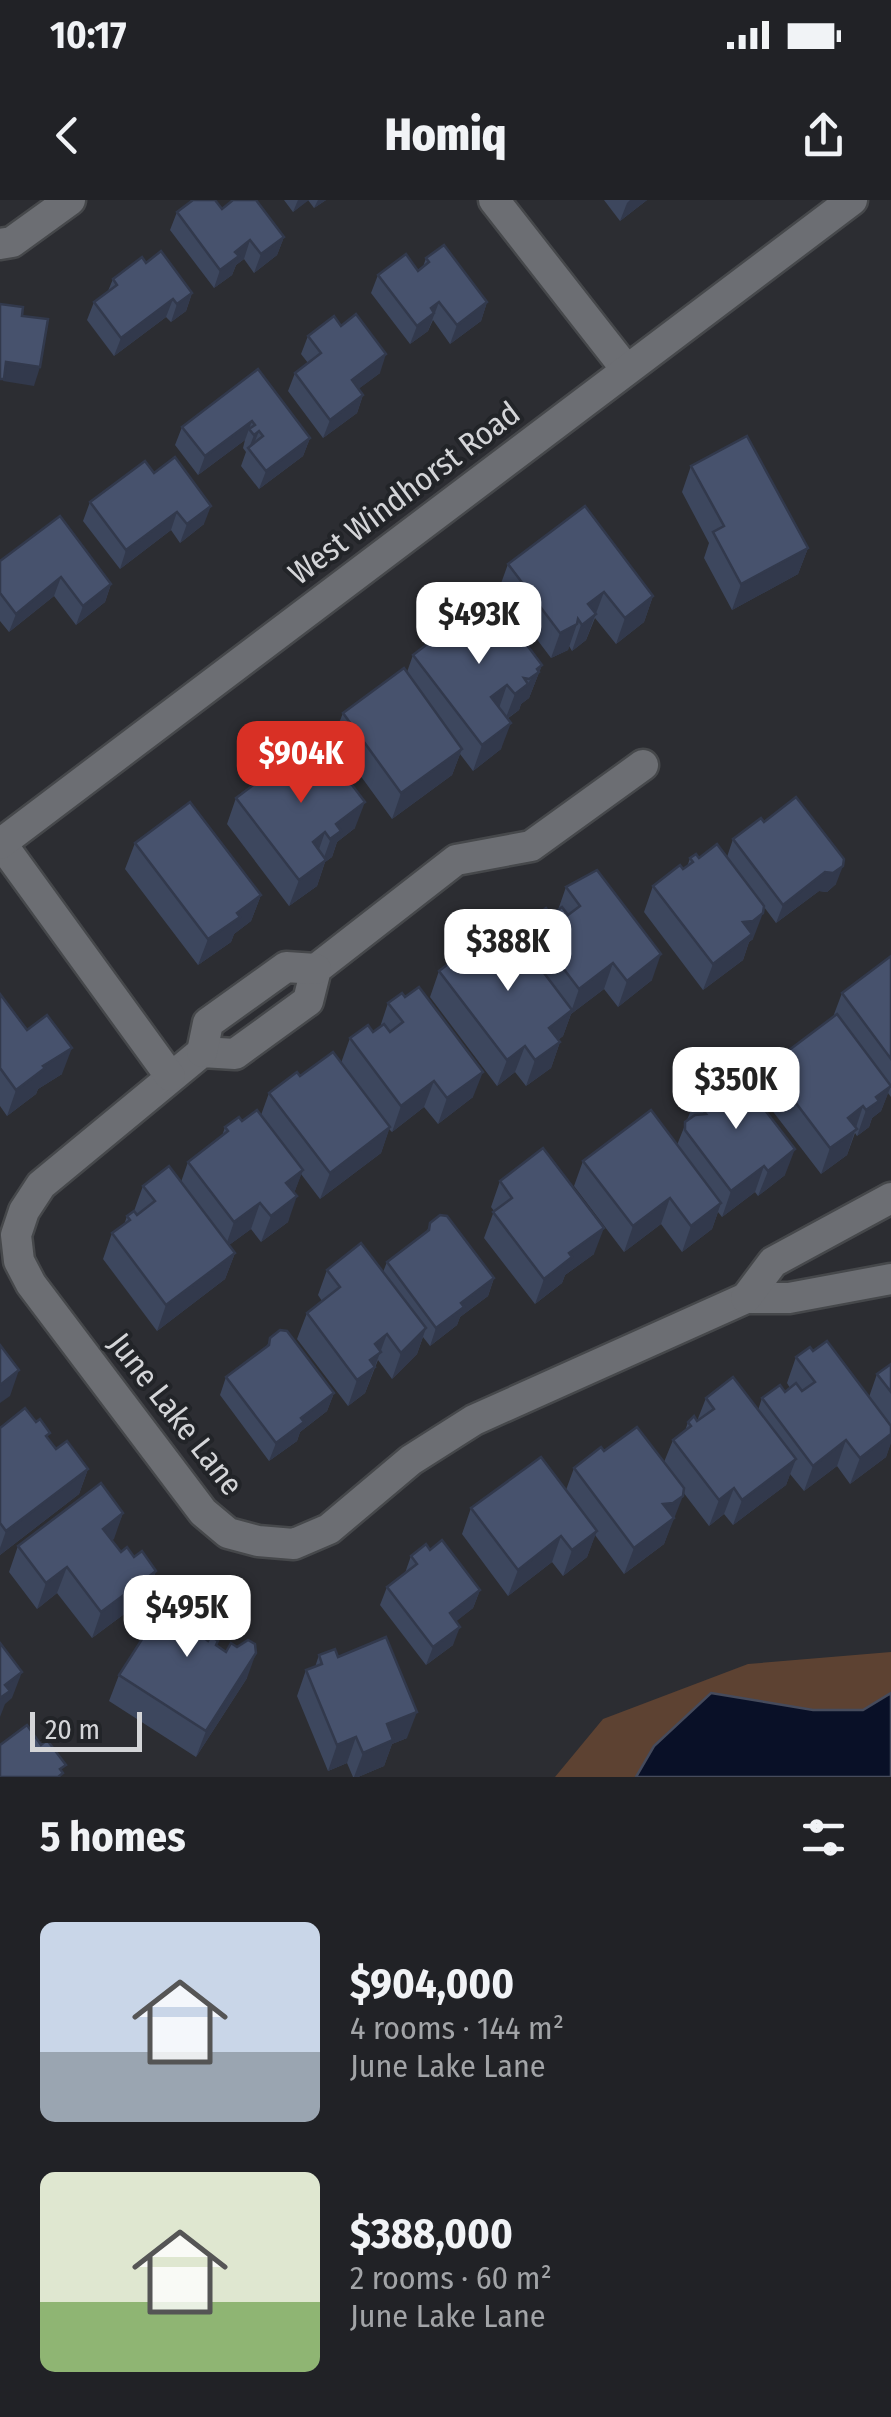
<!DOCTYPE html>
<html lang="en">
<head>
<meta charset="utf-8">
<style>
	:root { --surface:#212226; --page:#2d2f32; --text:#f1f3f6; --muted:#a2a4a7; --accent:#d93025 }
	body { margin:0; font-family:"Fira Sans Condensed",sans-serif; background:var(--page); color:var(--text); height:100vh; display:flex; flex-direction:column; font-size:38px; white-space:nowrap }
	* { box-sizing:border-box; margin:0 }
	p { font-size:32px; color:var(--muted) }
	.icon { flex:none; width:55px; height:55px; fill:none; stroke:currentColor; stroke-width:2; stroke-linecap:round; stroke-linejoin:round }
	.map { position:relative; height:1577px; overflow:hidden }
	.sheet { display:flex; flex-direction:column; background:var(--surface); flex:1 }
	.sheet>* { flex:none }
	.scale { position:absolute; left:30px; bottom:25px; width:112px; box-sizing:border-box; padding-left:10px; border:5px solid #d4d5d8; border-top:0; font-size:28px; line-height:35px; white-space:nowrap; color:#d4d5d8; -webkit-text-stroke:8px #222428; paint-order:stroke }
	.price { position:absolute; translate:-50% -85px; padding:0 22px; border-radius:20px; background:#fff; color:#222; font-size:32px; line-height:65px; filter:drop-shadow(0 2px 5px #0008) }
	.price::after { content:''; position:absolute; left:50%; top:60px; width:30px; height:22px; margin-left:-15px; background:inherit; clip-path:polygon(0 0,100% 0,50% 100%) }
	.price.active { background:var(--accent); color:#fff }
	ul { padding:0; list-style:none }
	li { display:flex; align-items:center; gap:30px; height:250px; padding:0 40px }
	li span { display:grid; place-items:center; flex:none; width:280px; height:200px; border-radius:15px; color:#555 }
	li>.icon { margin-inline-start:auto }
	span .icon { width:120px; height:120px; fill:#fffc; stroke-width:1 }
	li b { font-size:42px }
	h2 { display:flex; justify-content:space-between; align-items:center; height:120px; padding:0 40px; font-size:42px }
	.status { display:flex; justify-content:space-between; align-items:center; height:70px; padding:0 50px; background:var(--surface); direction:ltr }
	.status svg { height:28px; fill:currentColor }
	header { display:flex; justify-content:space-between; align-items:center; height:130px; padding:0 40px; background:var(--surface); font-size:45px; font-weight:800 }
	.map>svg:first-child { display:block }
	.green { fill:#5d4232 }
	.water { fill:#091027; stroke:#464b5c; stroke-width:2.5 }
	.lines { fill:none; stroke-linecap:round; stroke-linejoin:round }
	.minor-casing { stroke:#46484b; stroke-width:35 }
	.minor { stroke:#6c6e73; stroke-width:30 }
	.wall { fill:#3d475e }
	.shaded-wall { fill:#32394c }
	.building { fill:#47526d; stroke:#32394c; stroke-width:2.5 }
	.labels { text-anchor:middle; dominant-baseline:central; stroke-width:8; stroke-linejoin:round; paint-order:stroke }
	.street-label { font-size:32px; fill:#d4d5d8; stroke:#222428 }
</style>
</head>
<body>
<div class="status"><b>10:17</b><svg viewBox="0 0 49 12"><path d="M0 12V9h3v3zM5 12V6h3v6zM10 12V3h3v9zM15 12V0h3v12zM26 1h20v11H26zM47 4h2v5h-2z"/></svg></div>
<header><svg class="icon" aria-label="back" viewBox="0 0 24 24"><path d="M15 5l-7 7 7 7"/></svg>Homiq<svg class="icon" aria-label="share" viewBox="0 0 24 24"><path d="M12 15V3M7 8l5-5 5 5M5 13v7h14v-7"/></svg></header>
<div class="map">
<svg width="891" height="1577" viewBox="0 0 891 1577">
	<rect width="100%" height="100%" fill="#2c2d32"/>
	<path class="green" d="M 891,1452 L 891,1493 L 863,1510 L 813,1510 L 711,1493 L 654,1546 L 636,1577 L 555,1577 L 603,1519 L 748,1464 Z"/>
	<path class="water" d="M 711,1493 L 813,1510 L 863,1510 L 891,1493 L 891,1577 L 636,1577 L 654,1546 Z"/>
	<g class="lines">
		<g class="minor-casing">
			<g id="minor">
				<path d="M 494,0 L 626,169"/>
				<path d="M 0,44 L 12,42 L 70,0"/>
				<path d="M 643,565 L 531,646 L 456,660 L 316,769 L 308,801 L 235,854 L 202,852 L 41,985 L 24,1011 L 16,1035 L 19,1061 L 31,1084 L 203,1312 L 228,1333 L 258,1341 L 294,1344 L 329,1329 L 411,1260 L 474,1220 L 746,1098 L 789,1098 L 891,1079"/>
				<path d="M 1,643 L 170,876"/>
				<path d="M 0,644 L 852,0"/>
				<path d="M 202,852 L 208,823 L 286,767 L 316,769"/>
				<path d="M 746,1098 L 773,1062 L 891,998"/>
			</g>
		</g>
		<use href="#minor" class="minor"/>
	</g>
	<g class="wall">
		<path d="M 284,0 L 326,0 L 314,8 L 308,0 L 293,12 Z"/>
		<path d="M 604,0 L 647,0 L 620,21 Z"/>
		<path d="M 222,9 L 284,37 L 277,55 L 254,73 L 244,59 L 236,65 L 232,75 L 214,88 L 170,30 L 177,12 Z"/>
		<path d="M 426,58 L 487,102 L 481,121 L 450,144 L 433,120 L 428,131 L 410,144 L 371,93 L 378,75 L 418,71 L 423,67 Z"/>
		<path d="M 146,63 L 192,93 L 186,111 L 171,122 L 166,117 L 114,156 L 87,120 L 94,102 L 108,91 L 113,79 Z"/>
		<path d="M 308,136 L 380,173 L 358,189 L 363,195 L 357,213 L 323,238 L 288,191 L 295,173 L 308,163 L 301,154 Z"/>
		<path d="M 258,169 L 310,238 L 303,256 L 259,289 L 241,266 L 246,252 L 243,248 L 245,240 L 198,275 L 175,245 L 182,227 Z"/>
		<path d="M 691,266 L 808,348 L 798,374 L 732,410 L 704,358 L 709,343 L 682,292 Z"/>
		<path d="M 154,273 L 204,324 L 180,343 L 171,330 L 120,369 L 83,321 L 90,302 Z"/>
		<path d="M 0,361 L 111,384 L 105,402 L 76,425 L 54,396 L 9,432 L 0,421 Z"/>
		<path d="M 508,364 L 653,396 L 644,422 L 616,444 L 595,418 L 586,440 L 572,451 L 569,446 L 568,450 L 551,458 L 499,389 Z"/>
		<path d="M 413,455 L 542,465 L 529,498 L 521,504 L 519,510 L 507,519 L 501,549 L 473,571 L 460,554 L 452,575 L 392,619 L 333,538 L 343,513 L 407,472 Z"/>
		<path d="M 236,598 L 355,628 L 337,642 L 332,657 L 325,662 L 317,686 L 289,706 L 227,624 Z"/>
		<path d="M 764,622 L 836,684 L 827,692 L 819,691 L 776,723 L 727,657 L 733,639 Z"/>
		<path d="M 135,643 L 261,695 L 251,721 L 234,734 L 231,742 L 198,765 L 125,669 Z"/>
		<path d="M 690,658 L 753,739 L 749,742 L 743,760 L 703,790 L 644,712 L 653,686 L 683,669 L 687,667 Z"/>
		<path d="M 566,687 L 652,780 L 618,807 L 604,789 L 571,814 L 563,836 L 558,840 L 560,842 L 551,868 L 526,886 L 515,872 L 497,886 L 430,797 L 439,771 L 521,742 L 528,722 L 551,715 L 558,710 Z"/>
		<path d="M 891,756 L 891,897 L 888,893 L 881,911 L 872,918 L 869,927 L 857,936 L 855,933 L 847,955 L 821,974 L 758,892 L 768,866 L 833,817 L 842,793 Z"/>
		<path d="M 0,794 L 62,874 L 38,889 L 36,894 L 7,916 L 0,906 Z"/>
		<path d="M 388,803 L 473,897 L 438,924 L 424,907 L 392,932 L 389,929 L 381,953 L 320,999 L 301,974 L 294,993 L 288,1022 L 261,1042 L 251,1029 L 229,1045 L 235,1053 L 225,1079 L 157,1131 L 103,1059 L 112,1033 L 124,1025 L 127,1016 L 134,1011 L 143,986 L 181,982 L 188,962 L 222,936 L 225,927 L 261,915 L 269,893 L 300,876 L 341,863 L 350,838 L 373,832 L 380,827 Z"/>
		<path d="M 695,900 L 785,975 L 758,996 L 755,992 L 722,1017 L 718,1012 L 712,1029 L 682,1052 L 661,1024 L 624,1052 L 574,986 L 583,961 L 677,945 Z"/>
		<path d="M 500,981 L 594,1054 L 565,1075 L 562,1083 L 535,1104 L 484,1038 L 494,1011 L 491,1007 Z"/>
		<path d="M 430,1023 L 494,1078 L 488,1096 L 460,1117 L 457,1125 L 430,1146 L 423,1137 L 417,1154 L 392,1179 L 378,1160 L 365,1193 L 348,1206 L 297,1139 L 307,1113 L 322,1101 L 318,1095 L 327,1070 L 383,1072 L 387,1062 L 427,1031 Z"/>
		<path d="M 270,1138 L 334,1193 L 327,1211 L 300,1232 L 297,1241 L 269,1261 L 220,1195 L 226,1177 L 267,1146 Z"/>
		<path d="M 813,1151 L 869,1197 L 877,1174 L 891,1164 L 891,1242 L 886,1257 L 850,1284 L 837,1266 L 804,1291 L 790,1274 L 786,1285 L 733,1325 L 724,1314 L 709,1326 L 683,1292 L 664,1344 L 624,1374 L 595,1335 L 587,1357 L 563,1376 L 552,1362 L 508,1396 L 462,1334 L 471,1308 L 566,1290 L 574,1268 L 604,1251 L 664,1262 L 673,1240 L 685,1231 L 688,1222 L 697,1221 L 706,1198 L 758,1210 L 762,1198 L 785,1192 L 790,1188 L 787,1183 L 796,1157 Z"/>
		<path d="M 0,1228 L 48,1239 L 56,1249 L 88,1269 L 79,1294 L 0,1355 Z"/>
		<path d="M 123,1313 L 112,1341 L 121,1352 L 134,1357 L 156,1371 L 147,1397 L 92,1438 L 57,1393 L 37,1409 L 9,1372 L 18,1346 Z"/>
		<path d="M 430,1350 L 480,1390 L 473,1408 L 456,1421 L 453,1445 L 426,1465 L 380,1405 L 387,1387 L 405,1373 L 411,1356 Z"/>
		<path d="M 218,1406 L 205,1438 L 216,1446 L 247,1478 L 196,1557 L 109,1501 L 119,1475 Z"/>
		<path d="M 319,1455 L 338,1457 L 407,1538 L 392,1544 L 384,1566 L 358,1577 L 353,1577 L 347,1563 L 328,1571 L 297,1496 L 306,1470 L 315,1467 Z"/>
	</g>
	<g class="shaded-wall">
		<path d="M 298,0 L 309,0 L 293,12 Z"/>
		<path d="M 318,0 L 326,0 L 314,8 Z"/>
		<path d="M 630,0 L 647,0 L 620,21 L 627,3 Z"/>
		<path d="M 284,37 L 277,55 L 254,73 L 261,54 Z"/>
		<path d="M 250,40 L 244,59 L 236,65 L 232,75 L 214,88 L 220,70 L 235,52 Z"/>
		<path d="M 192,93 L 186,111 L 171,122 L 177,104 Z"/>
		<path d="M 173,99 L 166,117 L 114,156 L 121,138 Z"/>
		<path d="M 439,102 L 428,131 L 410,144 L 417,126 L 431,108 Z"/>
		<path d="M 487,102 L 481,121 L 450,144 L 457,125 Z"/>
		<path d="M 386,154 L 380,173 L 345,199 L 352,180 Z"/>
		<path d="M 6,162 L 40,167 L 34,186 L 3,181 Z"/>
		<path d="M 363,195 L 357,213 L 323,238 L 330,220 Z"/>
		<path d="M 252,221 L 245,240 L 198,275 L 205,256 Z"/>
		<path d="M 259,231 L 252,249 L 249,248 L 254,235 Z"/>
		<path d="M 310,238 L 303,256 L 259,289 L 266,271 Z"/>
		<path d="M 211,306 L 204,324 L 180,343 L 187,324 Z"/>
		<path d="M 177,312 L 171,330 L 120,369 L 126,350 Z"/>
		<path d="M 808,348 L 798,374 L 732,410 L 741,384 Z"/>
		<path d="M 61,377 L 54,396 L 9,432 L 16,414 Z"/>
		<path d="M 111,384 L 105,402 L 76,425 L 83,406 Z"/>
		<path d="M 604,392 L 586,440 L 572,451 L 588,404 Z"/>
		<path d="M 653,396 L 644,422 L 616,444 L 625,418 Z"/>
		<path d="M 577,424 L 568,450 L 551,458 L 560,433 Z"/>
		<path d="M 542,465 L 529,498 L 521,504 L 519,510 L 505,520 L 515,494 L 527,485 L 537,469 Z"/>
		<path d="M 507,485 L 498,511 L 491,497 Z"/>
		<path d="M 511,523 L 501,549 L 473,571 L 482,545 Z"/>
		<path d="M 462,549 L 452,575 L 392,619 L 401,593 Z"/>
		<path d="M 365,602 L 355,628 L 337,642 L 332,657 L 325,662 L 317,686 L 289,706 L 299,680 L 322,663 L 336,624 Z"/>
		<path d="M 325,632 L 316,658 L 313,642 Z"/>
		<path d="M 843,666 L 836,684 L 827,692 L 819,691 L 776,723 L 783,705 L 825,672 Z"/>
		<path d="M 261,695 L 251,721 L 234,734 L 231,742 L 198,765 L 208,739 L 237,713 Z"/>
		<path d="M 763,713 L 753,739 L 749,742 L 743,760 L 703,790 L 713,764 L 743,722 Z"/>
		<path d="M 661,754 L 652,780 L 618,807 L 627,781 Z"/>
		<path d="M 613,763 L 604,789 L 571,814 L 563,836 L 540,854 L 549,828 L 571,812 L 579,789 Z"/>
		<path d="M 560,842 L 551,868 L 526,886 L 535,860 Z"/>
		<path d="M 525,846 L 515,872 L 497,886 L 507,860 Z"/>
		<path d="M 72,848 L 62,874 L 38,889 L 36,894 L 7,916 L 16,890 L 43,866 Z"/>
		<path d="M 483,872 L 473,897 L 438,924 L 447,898 Z"/>
		<path d="M 434,881 L 424,907 L 392,932 L 401,906 Z"/>
		<path d="M 891,886 L 881,911 L 872,918 L 869,927 L 857,936 L 866,910 L 876,897 Z"/>
		<path d="M 863,906 L 847,955 L 821,974 L 830,948 L 848,918 Z"/>
		<path d="M 390,927 L 381,953 L 320,999 L 330,973 Z"/>
		<path d="M 795,949 L 785,975 L 758,996 L 768,971 Z"/>
		<path d="M 764,966 L 755,992 L 722,1017 L 731,991 Z"/>
		<path d="M 303,970 L 293,996 L 286,983 Z"/>
		<path d="M 297,996 L 288,1022 L 261,1042 L 271,1016 Z"/>
		<path d="M 670,998 L 661,1024 L 624,1052 L 633,1026 Z"/>
		<path d="M 260,1003 L 251,1029 L 225,1048 L 234,1022 Z"/>
		<path d="M 721,1003 L 712,1029 L 682,1052 L 691,1026 Z"/>
		<path d="M 604,1028 L 594,1054 L 565,1075 L 562,1083 L 535,1104 L 544,1079 L 569,1053 Z"/>
		<path d="M 235,1053 L 225,1079 L 157,1131 L 166,1105 Z"/>
		<path d="M 494,1078 L 488,1096 L 460,1117 L 457,1125 L 430,1146 L 436,1128 L 461,1103 Z"/>
		<path d="M 426,1128 L 417,1154 L 392,1179 L 401,1153 Z"/>
		<path d="M 387,1134 L 365,1193 L 348,1206 L 357,1180 L 375,1144 Z"/>
		<path d="M 19,1170 L 10,1196 L 0,1203 L 0,1185 Z"/>
		<path d="M 334,1193 L 327,1211 L 300,1232 L 297,1241 L 269,1261 L 276,1243 L 301,1218 Z"/>
		<path d="M 891,1234 L 891,1243 L 886,1257 L 850,1284 L 860,1258 Z"/>
		<path d="M 846,1240 L 837,1266 L 804,1291 L 813,1266 Z"/>
		<path d="M 796,1259 L 786,1285 L 733,1325 L 742,1300 Z"/>
		<path d="M 88,1269 L 79,1294 L 0,1355 L 0,1348 L 6,1331 Z"/>
		<path d="M 734,1288 L 724,1314 L 709,1326 L 719,1300 Z"/>
		<path d="M 683,1296 L 664,1344 L 624,1374 L 634,1348 L 663,1304 Z"/>
		<path d="M 123,1313 L 114,1339 L 94,1355 L 103,1329 Z"/>
		<path d="M 597,1331 L 587,1357 L 563,1376 L 572,1350 Z"/>
		<path d="M 561,1336 L 552,1362 L 508,1396 L 518,1370 Z"/>
		<path d="M 67,1367 L 57,1393 L 37,1409 L 46,1383 Z"/>
		<path d="M 156,1371 L 147,1397 L 92,1438 L 101,1412 Z"/>
		<path d="M 480,1390 L 473,1408 L 443,1432 L 450,1413 Z"/>
		<path d="M 218,1406 L 209,1432 L 190,1461 L 200,1435 Z"/>
		<path d="M 460,1427 L 453,1445 L 426,1465 L 433,1447 Z"/>
		<path d="M 256,1453 L 247,1478 L 196,1557 L 206,1531 Z"/>
		<path d="M 22,1472 L 12,1498 L 5,1504 L 0,1517 L 0,1498 L 5,1485 Z"/>
		<path d="M 417,1512 L 407,1538 L 392,1544 L 384,1566 L 358,1577 L 354,1577 L 363,1553 L 387,1524 Z"/>
		<path d="M 356,1537 L 347,1563 L 328,1571 L 337,1545 Z"/>
	</g>
	<g class="building">
		<path d="M 193,0 L 215,0 L 222,9 L 233,0 L 256,0 L 284,37 L 261,54 L 250,40 L 235,52 L 239,56 L 220,70 L 177,12 Z"/>
		<path d="M 444,45 L 487,102 L 457,125 L 439,102 L 431,108 L 434,113 L 417,126 L 378,75 L 406,54 L 418,71 L 429,62 L 426,58 Z"/>
		<path d="M 161,51 L 192,93 L 177,104 L 173,99 L 121,138 L 94,102 L 117,85 L 113,79 L 142,57 L 146,63 Z"/>
		<path d="M 0,104 L 23,107 L 22,116 L 48,119 L 40,167 L 6,162 L 4,179 L 0,179 Z"/>
		<path d="M 356,114 L 386,154 L 352,180 L 363,195 L 330,220 L 295,173 L 321,153 L 308,136 L 334,116 L 341,126 Z"/>
		<path d="M 258,169 L 310,238 L 266,271 L 248,248 L 263,236 L 259,231 L 254,235 L 249,229 L 255,225 L 252,221 L 205,256 L 182,227 Z"/>
		<path d="M 747,236 L 808,348 L 741,384 L 713,332 L 724,326 L 691,266 Z"/>
		<path d="M 175,257 L 211,306 L 187,324 L 177,312 L 126,350 L 90,302 L 145,261 L 154,273 Z"/>
		<path d="M 585,306 L 653,396 L 625,418 L 604,392 L 588,404 L 596,414 L 582,425 L 578,419 L 577,424 L 560,433 L 508,364 Z"/>
		<path d="M 60,316 L 111,384 L 83,406 L 61,377 L 16,414 L 0,393 L 0,361 Z"/>
		<path d="M 490,396 L 542,465 L 537,469 L 539,472 L 529,479 L 524,478 L 528,484 L 515,494 L 507,485 L 491,497 L 511,523 L 482,545 L 413,455 Z"/>
		<path d="M 404,468 L 462,549 L 401,593 L 343,513 Z"/>
		<path d="M 316,538 L 365,602 L 336,624 L 341,631 L 330,639 L 325,632 L 313,642 L 326,660 L 299,680 L 236,598 Z"/>
		<path d="M 796,597 L 844,659 L 843,666 L 833,673 L 825,672 L 783,705 L 733,639 L 761,618 L 764,622 Z"/>
		<path d="M 190,602 L 261,695 L 237,713 L 240,717 L 208,739 L 135,643 Z"/>
		<path d="M 717,644 L 764,706 L 763,713 L 753,721 L 743,722 L 752,734 L 713,764 L 653,686 L 680,665 L 683,669 L 693,662 L 690,658 L 696,654 L 699,658 Z"/>
		<path d="M 597,670 L 661,754 L 627,781 L 613,763 L 579,789 L 528,722 L 546,708 L 551,715 L 562,707 L 568,715 L 580,706 L 566,687 Z"/>
		<path d="M 507,724 L 572,810 L 549,828 L 560,842 L 535,860 L 525,846 L 507,860 L 439,771 L 465,751 L 474,749 Z"/>
		<path d="M 891,756 L 891,859 L 842,793 Z"/>
		<path d="M 419,787 L 483,872 L 447,898 L 434,881 L 401,906 L 350,838 L 368,825 L 373,832 L 384,824 L 390,832 L 403,822 L 388,803 L 402,793 L 405,797 Z"/>
		<path d="M 0,794 L 27,830 L 47,815 L 72,848 L 43,866 L 45,868 L 16,890 L 0,868 Z"/>
		<path d="M 837,814 L 891,886 L 876,897 L 879,901 L 866,910 L 863,906 L 848,918 L 857,929 L 830,948 L 768,866 Z"/>
		<path d="M 333,852 L 390,927 L 330,973 L 269,893 L 297,872 L 300,876 Z"/>
		<path d="M 734,870 L 795,949 L 768,971 L 764,966 L 731,991 L 685,930 L 685,922 L 695,915 L 706,914 L 695,900 Z"/>
		<path d="M 257,910 L 303,970 L 286,983 L 297,996 L 271,1016 L 260,1003 L 234,1022 L 188,962 L 228,931 L 225,927 L 239,917 L 242,921 Z"/>
		<path d="M 651,910 L 721,1003 L 691,1026 L 670,998 L 633,1026 L 583,961 Z"/>
		<path d="M 543,948 L 604,1028 L 569,1053 L 572,1057 L 544,1079 L 493,1012 L 512,998 L 500,981 Z"/>
		<path d="M 169,966 L 235,1053 L 166,1105 L 112,1033 L 130,1020 L 127,1016 L 134,1011 L 137,1015 L 155,1001 L 143,986 Z"/>
		<path d="M 440,1015 L 447,1016 L 494,1078 L 461,1103 L 464,1107 L 436,1128 L 387,1062 L 429,1030 L 430,1023 Z"/>
		<path d="M 361,1043 L 426,1128 L 401,1153 L 387,1134 L 375,1144 L 381,1152 L 370,1160 L 375,1167 L 357,1180 L 307,1113 L 340,1087 L 327,1070 Z"/>
		<path d="M 280,1130 L 287,1131 L 334,1193 L 301,1218 L 304,1222 L 276,1243 L 226,1177 L 269,1145 L 270,1138 Z"/>
		<path d="M 827,1141 L 891,1226 L 891,1234 L 860,1258 L 846,1240 L 813,1266 L 762,1198 L 780,1185 L 785,1192 L 796,1183 L 802,1191 L 815,1182 L 796,1157 L 810,1147 L 813,1151 Z"/>
		<path d="M 0,1145 L 19,1170 L 0,1185 Z"/>
		<path d="M 891,1164 L 891,1192 L 877,1174 Z"/>
		<path d="M 733,1177 L 796,1259 L 742,1300 L 734,1288 L 719,1300 L 673,1240 L 691,1226 L 688,1222 L 694,1216 L 697,1221 L 714,1209 L 706,1198 Z"/>
		<path d="M 25,1208 L 36,1222 L 40,1219 L 50,1233 L 46,1236 L 56,1249 L 67,1241 L 88,1269 L 6,1331 L 0,1323 L 0,1228 Z"/>
		<path d="M 637,1227 L 684,1288 L 683,1296 L 673,1303 L 663,1304 L 674,1318 L 634,1348 L 574,1268 L 601,1247 L 604,1251 Z"/>
		<path d="M 541,1257 L 597,1331 L 572,1350 L 561,1336 L 518,1370 L 471,1308 Z"/>
		<path d="M 101,1283 L 123,1313 L 103,1329 L 121,1352 L 127,1347 L 134,1357 L 142,1351 L 156,1371 L 101,1412 L 67,1367 L 46,1383 L 18,1346 Z"/>
		<path d="M 442,1340 L 480,1390 L 450,1413 L 460,1427 L 433,1447 L 387,1387 L 417,1364 L 411,1356 L 426,1344 L 430,1350 Z"/>
		<path d="M 178,1383 L 218,1406 L 200,1435 L 208,1441 L 211,1436 L 218,1441 L 216,1445 L 226,1452 L 231,1443 L 237,1447 L 248,1440 L 255,1444 L 256,1453 L 206,1531 L 119,1475 Z"/>
		<path d="M 386,1437 L 417,1512 L 387,1524 L 393,1540 L 363,1553 L 356,1537 L 337,1545 L 306,1470 L 322,1464 L 319,1455 L 335,1449 L 338,1457 Z"/>
		<path d="M 0,1443 L 22,1472 L 5,1485 L 10,1491 L 0,1498 Z"/>
		<path d="M 27,1525 L 41,1545 L 47,1540 L 66,1565 L 60,1569 L 63,1573 L 58,1577 L 0,1577 L 0,1545 Z"/>
	</g>
	<g class="labels">
		<g class="street-label">
			<text transform="translate(404 293) rotate(-37)">West Windhorst Road</text>
			<text transform="translate(176 1214) rotate(52)">June Lake Lane</text>
		</g>
	</g>
</svg>
<div class="scale">20 m</div>
<b class="price" style="left:479px;top:467px">$493K</b>
<b class="price active" style="left:301px;top:606px">$904K</b>
<b class="price" style="left:508px;top:794px">$388K</b>
<b class="price" style="left:736px;top:932px">$350K</b>
<b class="price" style="left:187px;top:1460px">$495K</b>
</div>
<section class="sheet">
<h2>5 homes<svg class="icon" aria-label="filters" viewBox="0 0 24 24"><path d="M4 7h16M4 17h16"/><circle cx="9" cy="7" r="2"/><circle cx="15" cy="17" r="2"/></svg></h2>
<ul>
<li><span style="background:linear-gradient(#c9d6e8 65%,#9aa5b1 0)"><svg class="icon" aria-label="home" viewBox="0 0 24 24"><path d="M3 11l9-7 9 7M6 9v11h12V9"/></svg></span><div><b>$904,000</b><p>4 rooms · 144 m²</p><p>June Lake Lane</p></div></li>
<li><span style="background:linear-gradient(#dfe7d0 65%,#8fb573 0)"><svg class="icon" aria-label="home" viewBox="0 0 24 24"><path d="M3 11l9-7 9 7M6 9v11h12V9"/></svg></span><div><b>$388,000</b><p>2 rooms · 60 m²</p><p>June Lake Lane</p></div></li>
</ul>
</section>
</body>
</html>
